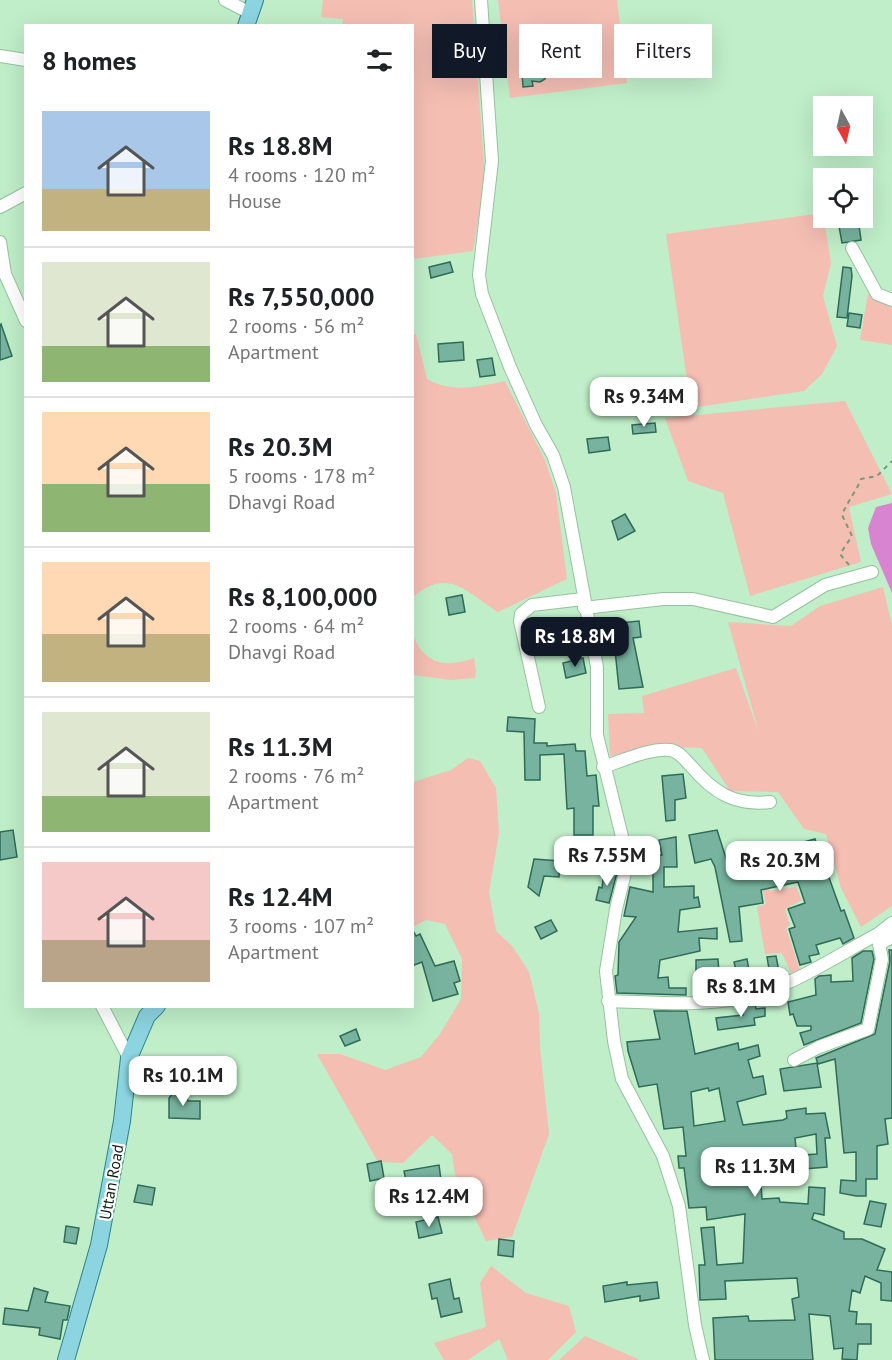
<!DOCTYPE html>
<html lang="en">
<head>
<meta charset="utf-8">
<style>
	:root { --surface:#fff; --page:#f6f6f6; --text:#202124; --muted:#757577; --line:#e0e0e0; --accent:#111827 }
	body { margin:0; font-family:"PT Sans",sans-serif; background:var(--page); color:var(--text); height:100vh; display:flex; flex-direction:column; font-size:22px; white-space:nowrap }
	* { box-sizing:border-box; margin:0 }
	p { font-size:20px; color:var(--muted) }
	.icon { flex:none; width:33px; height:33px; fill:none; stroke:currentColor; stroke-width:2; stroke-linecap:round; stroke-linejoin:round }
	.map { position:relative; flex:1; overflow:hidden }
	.panel { position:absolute; left:24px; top:24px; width:390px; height:984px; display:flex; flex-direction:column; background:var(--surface); border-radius:0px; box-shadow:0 6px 24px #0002 }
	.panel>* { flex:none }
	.banner { position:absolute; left:432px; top:24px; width:369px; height:54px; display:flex; gap:12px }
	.needle { width:39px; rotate:172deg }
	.fabs { position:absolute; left:813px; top:96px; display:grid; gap:12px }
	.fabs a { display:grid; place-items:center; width:60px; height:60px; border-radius:0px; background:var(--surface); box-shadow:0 6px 24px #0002; font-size:30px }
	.price { position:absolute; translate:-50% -51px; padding:0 14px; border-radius:12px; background:#fff; color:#222; font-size:20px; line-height:39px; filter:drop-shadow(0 2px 3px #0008) }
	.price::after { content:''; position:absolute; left:50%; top:36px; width:18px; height:14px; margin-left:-9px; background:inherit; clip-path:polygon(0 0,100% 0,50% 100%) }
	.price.active { background:var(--accent); color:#fff }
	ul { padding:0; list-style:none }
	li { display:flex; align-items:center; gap:18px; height:150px; padding:0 18px }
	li+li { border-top:2px solid var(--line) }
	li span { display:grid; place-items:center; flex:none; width:168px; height:120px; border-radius:0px; color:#555 }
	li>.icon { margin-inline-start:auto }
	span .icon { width:72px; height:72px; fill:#fffc; stroke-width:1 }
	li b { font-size:26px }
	h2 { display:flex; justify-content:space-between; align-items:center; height:72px; padding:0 18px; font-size:26px }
	.pill { padding:0 21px; border-radius:0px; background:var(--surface); box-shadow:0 6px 24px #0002; font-size:21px; line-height:54px }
	.pill.active { background:var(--accent); color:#fff }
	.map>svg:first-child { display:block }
	.green { fill:#f4beb3 }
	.water { fill:#d984d0 }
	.building { fill:#77b39e; stroke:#2e6b58; stroke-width:1.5; fill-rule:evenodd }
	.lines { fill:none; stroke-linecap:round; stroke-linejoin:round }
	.minor-casing { stroke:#95c29e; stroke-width:14 }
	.major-casing { stroke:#2d838b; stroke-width:18 }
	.path { stroke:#76997d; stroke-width:2; stroke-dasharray:4.5 4.5; stroke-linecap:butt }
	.minor { stroke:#fff; stroke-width:12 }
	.major { stroke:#8bd4e0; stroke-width:16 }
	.labels { text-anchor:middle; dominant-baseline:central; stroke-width:4.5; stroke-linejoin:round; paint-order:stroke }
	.street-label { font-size:16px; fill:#0f2113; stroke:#fff }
</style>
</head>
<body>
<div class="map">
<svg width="892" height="1360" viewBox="0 0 892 1360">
	<rect width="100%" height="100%" fill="#bfeec8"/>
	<g class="green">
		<path d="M 323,0 L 472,0 L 485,177 L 473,251 L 413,259 L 412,26 L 342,25 L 343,19 L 321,17 Z"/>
		<path d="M 498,0 L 617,0 L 627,83 L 510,98 Z"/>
		<path d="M 823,213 L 831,263 L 823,296 L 837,346 L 822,374 L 804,391 L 691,408 L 666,234 Z"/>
		<path d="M 868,294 L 885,304 L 892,305 L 892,345 L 860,340 Z"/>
		<path d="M 413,334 L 416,334 L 427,379 C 451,393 478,387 505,381 L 545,460 L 556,493 L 567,579 L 498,612 C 468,593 448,566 413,597 Z"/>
		<path d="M 845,401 L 892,494 L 849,507 L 861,562 L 750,596 L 723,493 L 688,481 L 665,418 Z"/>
		<path d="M 883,587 L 892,626 L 892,906 L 861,927 L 841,888 L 826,834 L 804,829 L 778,792 L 730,791 L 702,748 L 668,747 L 610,756 L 608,714 L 644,713 L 642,696 L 736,668 L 759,733 L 728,622 L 791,626 L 820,606 Z"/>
		<path d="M 413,634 C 422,663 446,669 474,658 L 476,671 L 475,678 L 451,680 L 413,675 Z"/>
		<path d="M 468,758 L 480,761 L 496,788 L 499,833 L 489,892 L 496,931 L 513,947 L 529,972 L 539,1013 L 540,1047 L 549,1134 L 512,1237 L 486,1241 L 471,1210 L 459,1201 L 452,1154 L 432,1135 L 403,1163 L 378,1162 L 317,1054 L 340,1054 L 385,1070 L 421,1057 L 440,1034 L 461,999 L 462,959 L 445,924 L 426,920 L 413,927 L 413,782 L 451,770 Z"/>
		<path d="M 753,849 L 760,849 L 770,891 L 796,887 L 802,900 L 785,909 L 790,925 L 786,928 L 800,970 L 791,973 L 782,953 L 765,954 L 757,907 L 766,904 Z"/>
		<path d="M 491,1266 L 526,1293 L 569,1306 L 576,1332 L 548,1360 L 508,1360 L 499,1339 L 468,1360 L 444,1360 L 434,1343 L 486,1327 L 480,1283 Z"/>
		<path d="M 585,1336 L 638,1359 L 639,1360 L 559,1360 Z"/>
	</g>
	<path class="water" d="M 892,503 L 892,593 L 871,544 L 868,528 L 876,507 Z"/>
	<g class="building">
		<path d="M 521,58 L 533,59 L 534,67 L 544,67 L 547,71 L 545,79 L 540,82 L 532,81 L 533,86 L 523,87 Z"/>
		<path d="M 858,218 L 861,240 L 842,243 L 838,221 Z"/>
		<path d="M 450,262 L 453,272 L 431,278 L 429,267 Z"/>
		<path d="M 843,267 L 851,268 L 852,276 L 847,318 L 837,317 Z"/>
		<path d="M 849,313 L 862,315 L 860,328 L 847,326 Z"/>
		<path d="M 1,324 L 12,356 L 0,360 L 0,325 Z"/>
		<path d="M 463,342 L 464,360 L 439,362 L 438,344 Z"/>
		<path d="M 492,358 L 495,375 L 480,377 L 477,360 Z"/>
		<path d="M 655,423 L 656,432 L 633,434 L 632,425 Z"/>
		<path d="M 608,437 L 610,450 L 589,453 L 587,439 Z"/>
		<path d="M 625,514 L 635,531 L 618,540 L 612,521 Z"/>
		<path d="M 462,595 L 465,612 L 449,615 L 446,598 Z"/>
		<path d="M 639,621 L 641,637 L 633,638 L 643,687 L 619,689 L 615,650 L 612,651 L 609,624 Z"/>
		<path d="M 583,658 L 586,673 L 566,678 L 563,663 Z"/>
		<path d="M 508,717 L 535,719 L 534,743 L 547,743 L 547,746 L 575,744 L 576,751 L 585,751 L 587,776 L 596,775 L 599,806 L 593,806 L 593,835 L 574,835 L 574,808 L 567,809 L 564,754 L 540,755 L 540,780 L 525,780 L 524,732 L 507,731 Z"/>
		<path d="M 683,774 L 686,798 L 675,800 L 675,820 L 666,821 L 662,776 Z"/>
		<path d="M 13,830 L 17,857 L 0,860 L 0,832 Z"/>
		<path d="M 717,830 L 732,877 L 767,871 L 765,860 L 777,857 L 775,846 L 788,843 L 789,846 L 815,839 L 825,873 L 827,872 L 841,911 L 844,910 L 854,938 L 843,944 L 840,938 L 816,945 L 819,954 L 809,956 L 811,962 L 800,965 L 789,929 L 795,927 L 788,909 L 805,903 L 798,882 L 761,890 L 763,903 L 739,907 L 742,941 L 730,942 L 715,867 L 711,859 L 695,863 L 689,835 Z"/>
		<path d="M 676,837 L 677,867 L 664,867 L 664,887 L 694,886 L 694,898 L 698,897 L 700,907 L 680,910 L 678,932 L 717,928 L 717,939 L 699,938 L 700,951 L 660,960 L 658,978 L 668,977 L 669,988 L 686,988 L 686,995 L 617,993 L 615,976 L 618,975 L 619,942 L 636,917 L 624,916 L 630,887 L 653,892 L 653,868 L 647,868 L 646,855 L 662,855 L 659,840 Z"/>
		<path d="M 534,859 L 560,861 L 559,877 L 544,876 L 539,896 L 528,887 Z"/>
		<path d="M 604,871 L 617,873 L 609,903 L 596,900 L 599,887 L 602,888 Z"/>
		<path d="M 551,920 L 557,931 L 541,939 L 535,927 Z"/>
		<path d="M 412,929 L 416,936 L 420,934 L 435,966 L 454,961 L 460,981 L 454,983 L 458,994 L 433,1001 L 422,962 L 412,966 Z"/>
		<path d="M 889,950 L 892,950 L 892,1118 L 885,1119 L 888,1144 L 877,1146 L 877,1179 L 866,1179 L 866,1196 L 856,1196 L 840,1193 L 841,1180 L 856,1181 L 856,1152 L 844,1153 L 835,1059 L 818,1064 L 816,1058 L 875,1034 L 890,961 Z"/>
		<path d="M 863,951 L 872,951 L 874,959 L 861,1023 L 804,1045 L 800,1033 L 811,1030 L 811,1026 L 797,1026 L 793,1014 L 790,1015 L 788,1002 L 816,995 L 815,979 L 819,976 L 831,975 L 831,982 L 853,981 L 852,958 Z"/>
		<path d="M 776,956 L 780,977 L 771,981 L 767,957 Z"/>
		<path d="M 718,959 L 719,973 L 712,973 L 714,994 L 696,994 L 696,960 Z"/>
		<path d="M 747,959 L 752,987 L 741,990 L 734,962 Z"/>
		<path d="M 755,1003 L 756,1009 L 765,1008 L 765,1016 L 754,1018 L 755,1025 L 718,1030 L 716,1018 L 743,1015 L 743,1006 Z"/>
		<path d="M 654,1011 L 687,1011 L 695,1054 L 738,1043 L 739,1050 L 758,1045 L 760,1056 L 748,1060 L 753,1078 L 763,1076 L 766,1094 L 737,1102 L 743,1125 L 783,1120 L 787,1118 L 786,1111 L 806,1108 L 806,1114 L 825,1113 L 830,1138 L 825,1138 L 827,1167 L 804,1169 L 803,1155 L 817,1154 L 816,1134 L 795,1138 L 796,1149 L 763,1162 L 768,1172 L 742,1174 L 742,1183 L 761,1184 L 762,1199 L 779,1198 L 780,1202 L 808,1204 L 809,1187 L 825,1188 L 824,1215 L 814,1213 L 812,1219 L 844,1232 L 844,1239 L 862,1239 L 885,1249 L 877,1270 L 892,1272 L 892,1301 L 881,1300 L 881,1283 L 865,1276 L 860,1293 L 852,1290 L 849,1311 L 857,1312 L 856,1324 L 871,1324 L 871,1344 L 858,1344 L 857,1360 L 842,1359 L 843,1348 L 834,1349 L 830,1316 L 809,1314 L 813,1360 L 715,1360 L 713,1318 L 748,1316 L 749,1321 L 795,1320 L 792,1299 L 799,1297 L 797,1278 L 725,1281 L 726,1299 L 700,1300 L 699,1265 L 705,1265 L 701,1228 L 714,1227 L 717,1265 L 743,1263 L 745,1214 L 707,1220 L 706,1207 L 689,1208 L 684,1168 L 679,1168 L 678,1156 L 686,1156 L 683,1127 L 664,1129 L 657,1084 L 639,1087 L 628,1051 L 627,1042 L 660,1039 ZM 708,1088 L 709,1091 L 719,1088 L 725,1121 L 694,1126 L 691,1092 Z"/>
		<path d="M 356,1029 L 360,1040 L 345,1046 L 340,1036 Z"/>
		<path d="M 817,1063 L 821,1087 L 784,1091 L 780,1069 Z"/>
		<path d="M 176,1090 L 186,1092 L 188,1101 L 200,1101 L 200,1119 L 169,1118 L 169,1098 Z"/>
		<path d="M 381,1161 L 384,1178 L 370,1181 L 367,1164 Z"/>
		<path d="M 439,1165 L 441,1180 L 407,1186 L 404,1171 Z"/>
		<path d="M 138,1185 L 155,1188 L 152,1205 L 134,1202 Z"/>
		<path d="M 870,1201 L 886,1204 L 881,1227 L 864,1224 Z"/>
		<path d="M 438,1217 L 442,1233 L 419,1238 L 416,1222 Z"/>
		<path d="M 66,1226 L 79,1228 L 76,1244 L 64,1242 Z"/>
		<path d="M 499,1239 L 514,1241 L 513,1257 L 498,1255 Z"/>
		<path d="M 450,1279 L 454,1299 L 459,1298 L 462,1312 L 441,1317 L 437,1298 L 432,1299 L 429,1284 Z"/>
		<path d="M 627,1282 L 627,1285 L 657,1282 L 659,1298 L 640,1301 L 640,1296 L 605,1302 L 603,1286 Z"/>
		<path d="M 34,1288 L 48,1292 L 45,1302 L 70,1306 L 67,1320 L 63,1320 L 60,1339 L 39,1335 L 40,1328 L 3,1324 L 5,1308 L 28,1311 Z"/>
	</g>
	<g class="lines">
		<g class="minor-casing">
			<g id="minor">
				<path d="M 225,0 L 250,13"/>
				<path d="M 481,0 L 492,161 L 479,275 L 482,294 L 510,367 L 536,425 L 553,455 L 564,487 L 597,667 L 597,735 L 628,861 L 616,909 L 606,971 L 614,1041 L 622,1079 L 663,1156 L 679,1206 L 695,1325 L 703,1360"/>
				<path d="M 0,56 L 26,60"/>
				<path d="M 0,207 L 26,193"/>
				<path d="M 0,242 L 5,274 L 26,321"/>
				<path d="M 852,248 L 877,294 L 892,300"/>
				<path d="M 584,608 L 663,599 L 693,599 L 773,617 L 825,585 L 872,572"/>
				<path d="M 539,707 L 520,621 L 521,614 L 532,605 L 583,599"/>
				<path d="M 603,767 C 622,761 649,748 670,750 C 679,751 685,760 691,766 C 713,792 734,806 770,802"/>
				<path d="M 608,1001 C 652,1002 698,1007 741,998 C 789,989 834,957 878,934 L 892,923"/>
				<path d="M 102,1006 L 129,1058"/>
				<path d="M 794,1060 L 819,1047 L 868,1029 L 882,959 L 879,944 L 892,937 L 890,925"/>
			</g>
		</g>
		<g class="major-casing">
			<g id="major">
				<path d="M 246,26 L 255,0"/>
				<path d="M 66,1360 L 99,1245 L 122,1121 L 129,1058 L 147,1016 L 157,1006"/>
			</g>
		</g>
		<path class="path" d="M 849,565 L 840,554 L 852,536 L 842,515 C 847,502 856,492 861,479 L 877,476 L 892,461"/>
		<use href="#minor" class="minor"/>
		<use href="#major" class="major"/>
	</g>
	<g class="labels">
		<g class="street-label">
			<text transform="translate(111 1182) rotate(-80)">Uttan Road</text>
		</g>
	</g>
</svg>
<div class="fabs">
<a><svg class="needle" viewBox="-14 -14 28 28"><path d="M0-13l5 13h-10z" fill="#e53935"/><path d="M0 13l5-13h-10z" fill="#757577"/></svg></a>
<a><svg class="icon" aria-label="locate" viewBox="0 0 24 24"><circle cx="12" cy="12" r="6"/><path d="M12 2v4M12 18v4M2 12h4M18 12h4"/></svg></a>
</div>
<b class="price" style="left:644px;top:428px">Rs 9.34M</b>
<b class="price active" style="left:575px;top:668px">Rs 18.8M</b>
<b class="price" style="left:607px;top:887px">Rs 7.55M</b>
<b class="price" style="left:780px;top:892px">Rs 20.3M</b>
<b class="price" style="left:741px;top:1018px">Rs 8.1M</b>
<b class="price" style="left:183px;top:1107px">Rs 10.1M</b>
<b class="price" style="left:755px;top:1198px">Rs 11.3M</b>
<b class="price" style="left:429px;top:1228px">Rs 12.4M</b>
<div class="banner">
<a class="pill active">Buy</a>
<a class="pill">Rent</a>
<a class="pill">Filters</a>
</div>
<section class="panel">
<h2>8 homes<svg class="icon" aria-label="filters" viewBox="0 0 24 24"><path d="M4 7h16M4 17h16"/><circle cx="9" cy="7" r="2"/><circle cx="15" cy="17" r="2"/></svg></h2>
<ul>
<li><span style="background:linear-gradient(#a9c7e8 65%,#c2b280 0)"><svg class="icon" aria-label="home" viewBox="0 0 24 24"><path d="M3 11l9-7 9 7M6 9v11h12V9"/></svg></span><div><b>Rs 18.8M</b><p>4 rooms · 120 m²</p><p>House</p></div></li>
<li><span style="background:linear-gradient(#dfe7d0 70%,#8fb573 0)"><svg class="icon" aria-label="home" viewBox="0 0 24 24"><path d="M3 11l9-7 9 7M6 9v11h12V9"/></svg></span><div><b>Rs 7,550,000</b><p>2 rooms · 56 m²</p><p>Apartment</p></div></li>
<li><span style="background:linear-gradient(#ffd9b3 60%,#8fb573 0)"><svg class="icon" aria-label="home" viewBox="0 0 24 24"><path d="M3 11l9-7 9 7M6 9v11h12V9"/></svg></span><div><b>Rs 20.3M</b><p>5 rooms · 178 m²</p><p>Dhavgi Road</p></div></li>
<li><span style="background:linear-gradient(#ffd9b3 60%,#c2b280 0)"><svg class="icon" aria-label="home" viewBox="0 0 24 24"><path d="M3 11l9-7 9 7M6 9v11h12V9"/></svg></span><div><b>Rs 8,100,000</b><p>2 rooms · 64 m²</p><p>Dhavgi Road</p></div></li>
<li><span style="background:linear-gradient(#dfe7d0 70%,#8fb573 0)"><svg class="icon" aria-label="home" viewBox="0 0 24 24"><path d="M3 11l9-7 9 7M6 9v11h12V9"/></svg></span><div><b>Rs 11.3M</b><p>2 rooms · 76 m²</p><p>Apartment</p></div></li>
<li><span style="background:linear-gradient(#f6c9c9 65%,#b9a48a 0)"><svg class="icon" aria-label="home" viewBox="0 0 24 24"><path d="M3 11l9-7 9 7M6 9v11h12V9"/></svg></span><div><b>Rs 12.4M</b><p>3 rooms · 107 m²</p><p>Apartment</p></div></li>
</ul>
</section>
</div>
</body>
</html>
